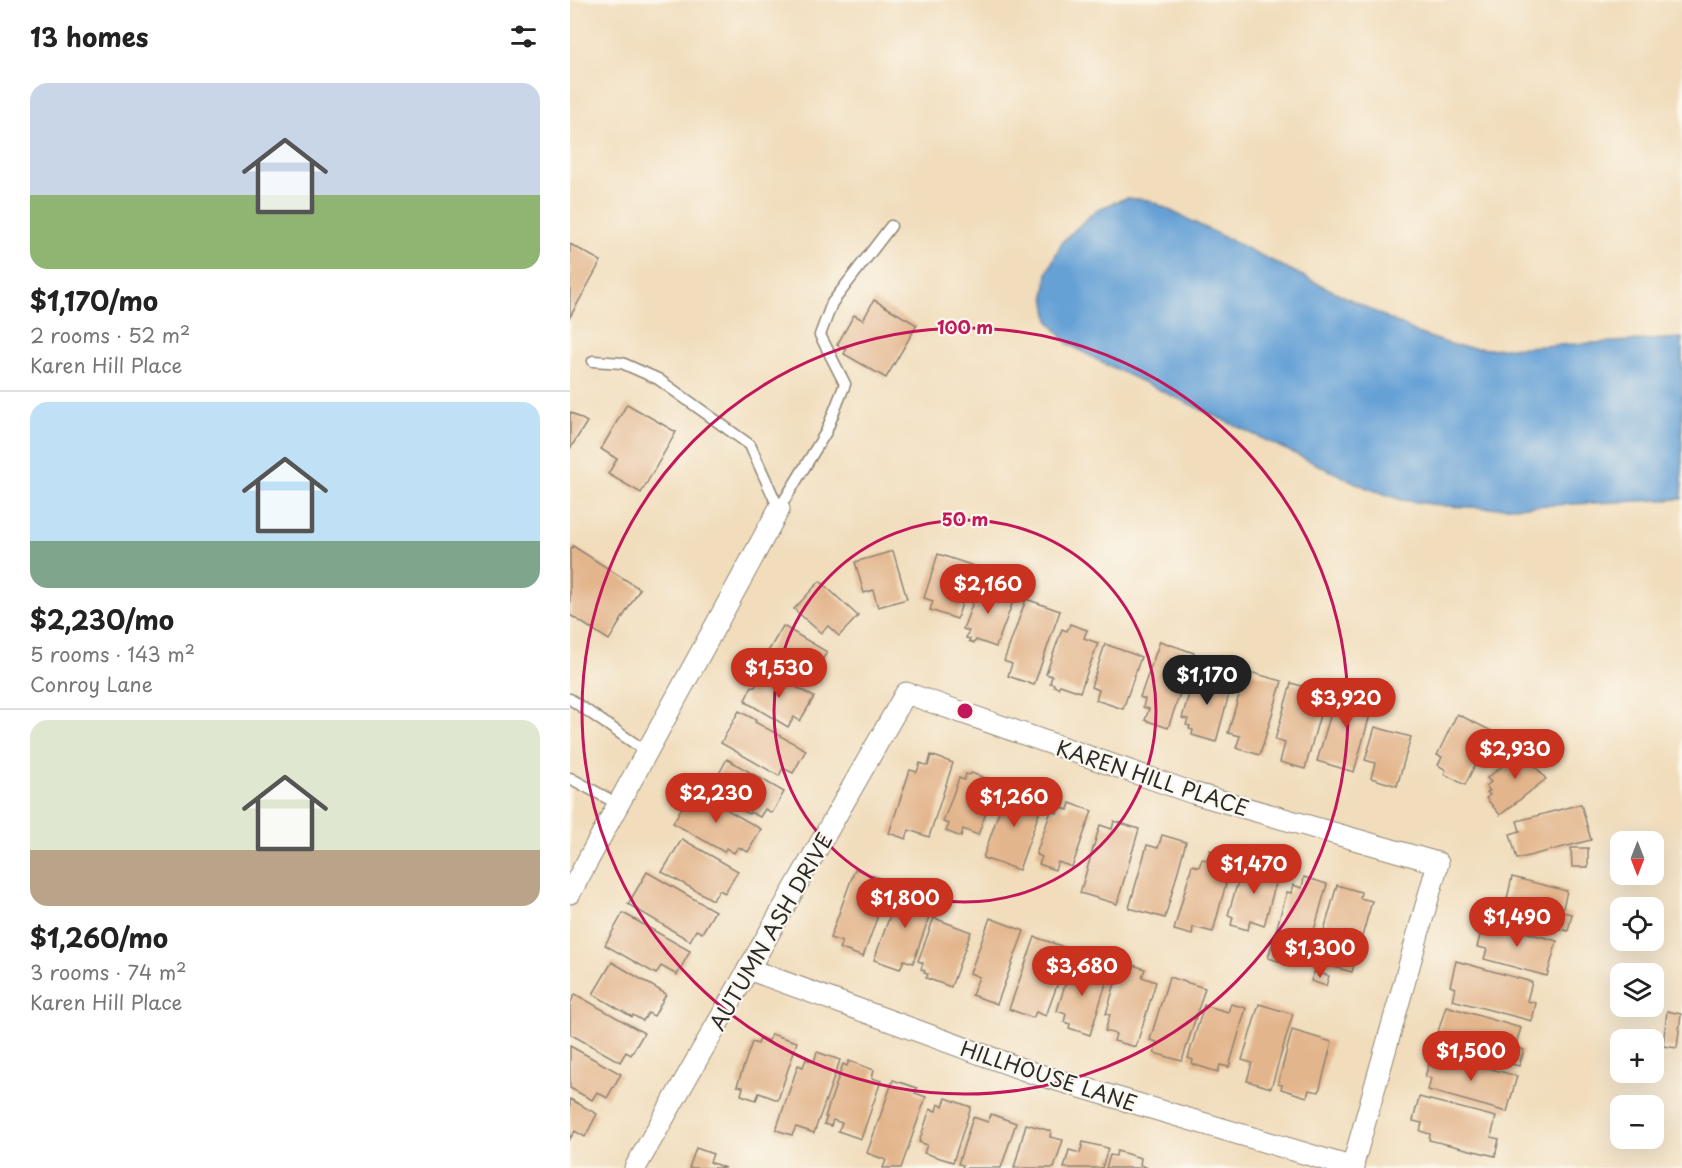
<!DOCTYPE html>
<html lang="en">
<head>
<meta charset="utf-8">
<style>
	:root { --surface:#fff; --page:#f6f6f6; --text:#222; --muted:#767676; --line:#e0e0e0; --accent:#c8321e }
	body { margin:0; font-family:"Playpen Sans",sans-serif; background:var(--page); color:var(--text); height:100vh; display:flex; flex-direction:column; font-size:22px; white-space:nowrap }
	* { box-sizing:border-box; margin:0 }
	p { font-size:20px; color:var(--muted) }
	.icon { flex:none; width:33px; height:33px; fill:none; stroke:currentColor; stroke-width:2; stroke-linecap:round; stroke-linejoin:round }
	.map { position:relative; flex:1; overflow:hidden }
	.details { display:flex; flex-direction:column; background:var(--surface); width:570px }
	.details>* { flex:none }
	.needle { width:39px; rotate:180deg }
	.tools { position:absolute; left:1040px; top:831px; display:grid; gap:12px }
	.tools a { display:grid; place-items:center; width:54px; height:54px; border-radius:12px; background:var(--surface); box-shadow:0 6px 24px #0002; font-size:30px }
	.price { position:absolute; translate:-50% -51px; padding:0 14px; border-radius:21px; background:var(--accent); color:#fff; font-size:20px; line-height:39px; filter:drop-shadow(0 2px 3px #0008) }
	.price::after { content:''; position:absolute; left:50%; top:36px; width:18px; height:14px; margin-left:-9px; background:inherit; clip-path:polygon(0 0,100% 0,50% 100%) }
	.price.on { background:#222; color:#fff }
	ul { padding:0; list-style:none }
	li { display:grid; align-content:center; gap:12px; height:318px; padding:0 30px }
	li+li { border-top:2px solid var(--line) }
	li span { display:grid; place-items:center; height:186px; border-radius:18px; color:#555 }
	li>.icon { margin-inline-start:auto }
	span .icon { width:108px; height:108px; fill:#fffc; stroke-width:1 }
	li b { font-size:26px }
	h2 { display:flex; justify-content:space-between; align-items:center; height:72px; padding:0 30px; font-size:26px }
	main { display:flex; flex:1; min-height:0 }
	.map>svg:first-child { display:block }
	.water { fill:#66a1d6; stroke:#486680; stroke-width:1.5 }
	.building { fill:#e3b58c }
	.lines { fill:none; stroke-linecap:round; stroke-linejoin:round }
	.service-casing { stroke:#8e8474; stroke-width:13 }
	.minor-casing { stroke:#8e8474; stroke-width:23 }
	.service { stroke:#fff; stroke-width:10 }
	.minor { stroke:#fff; stroke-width:21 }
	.ring { fill:none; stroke:#c2185b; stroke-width:3 }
	.labels { text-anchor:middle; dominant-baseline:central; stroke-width:4.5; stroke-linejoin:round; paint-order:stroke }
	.street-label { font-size:21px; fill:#2b2b2b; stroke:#fbf7ec }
	.centre { fill:#c2185b; stroke:#fbf7ec; stroke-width:3 }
	.ring-label { font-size:18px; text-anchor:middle; font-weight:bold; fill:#c2185b; stroke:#fbf7ec; stroke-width:4.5; stroke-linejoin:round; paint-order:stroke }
</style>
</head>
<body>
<main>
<section class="details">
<h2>13 homes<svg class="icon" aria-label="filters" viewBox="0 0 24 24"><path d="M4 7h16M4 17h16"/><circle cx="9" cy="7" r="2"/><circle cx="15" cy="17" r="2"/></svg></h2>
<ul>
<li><span style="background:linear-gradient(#c9d6e8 60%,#8fb573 0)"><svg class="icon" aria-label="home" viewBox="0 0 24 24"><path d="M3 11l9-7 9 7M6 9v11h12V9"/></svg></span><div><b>$1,170/mo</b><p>2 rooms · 52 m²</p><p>Karen Hill Place</p></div></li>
<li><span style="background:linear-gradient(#bfe0f5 75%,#7fa58c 0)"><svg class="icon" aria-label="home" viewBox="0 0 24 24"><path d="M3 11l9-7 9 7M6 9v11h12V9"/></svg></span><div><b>$2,230/mo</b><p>5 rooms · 143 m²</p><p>Conroy Lane</p></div></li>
<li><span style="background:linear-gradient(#dfe7d0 70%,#b9a48a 0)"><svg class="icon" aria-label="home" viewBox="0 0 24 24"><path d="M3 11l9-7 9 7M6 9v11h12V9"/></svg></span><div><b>$1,260/mo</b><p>3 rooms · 74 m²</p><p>Karen Hill Place</p></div></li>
</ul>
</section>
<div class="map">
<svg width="1112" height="1168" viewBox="0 0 1112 1168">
	<rect width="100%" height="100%" fill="#fbf7ec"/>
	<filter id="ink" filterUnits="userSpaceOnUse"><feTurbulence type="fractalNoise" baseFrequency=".0167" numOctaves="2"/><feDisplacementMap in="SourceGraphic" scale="12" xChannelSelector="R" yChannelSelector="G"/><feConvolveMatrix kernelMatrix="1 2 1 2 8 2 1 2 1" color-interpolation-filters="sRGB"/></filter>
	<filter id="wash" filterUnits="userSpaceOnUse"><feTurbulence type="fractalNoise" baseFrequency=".008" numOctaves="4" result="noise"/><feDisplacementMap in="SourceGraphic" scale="24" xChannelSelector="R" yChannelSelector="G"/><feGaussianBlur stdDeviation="1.35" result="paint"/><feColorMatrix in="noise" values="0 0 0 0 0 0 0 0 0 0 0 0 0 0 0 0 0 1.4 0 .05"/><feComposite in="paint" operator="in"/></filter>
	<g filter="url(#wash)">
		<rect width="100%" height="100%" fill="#f1ddbc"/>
		<path class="water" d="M 556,198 L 579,200 L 850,334 L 886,346 L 918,349 L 1112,338 L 1112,499 L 918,508 L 876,506 L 832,500 L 797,488 L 535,364 L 497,343 L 479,321 L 475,296 L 477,273 L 492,242 L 526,210 Z"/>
		<g id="blocks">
			<g class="building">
				<path d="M 0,244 L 31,261 L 0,317 Z"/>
				<path d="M 304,300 L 347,325 L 316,378 L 274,354 L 276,350 L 267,345 L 284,315 L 293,320 Z"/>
				<path d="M 57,404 L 106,432 L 71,493 L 38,474 L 47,459 L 31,449 Z"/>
				<path d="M 0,412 L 17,422 L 0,449 Z"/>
				<path d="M 3,546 L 70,589 L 39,640 L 0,615 L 0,551 Z"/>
				<path d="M 323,551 L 337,599 L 308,607 L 303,590 L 294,593 L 285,562 Z"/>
				<path d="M 368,554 L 404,566 L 387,619 L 360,610 L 363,601 L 354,598 Z"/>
				<path d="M 250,581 L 288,616 L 269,636 L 258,626 L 251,633 L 224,609 Z"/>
				<path d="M 417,582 L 430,587 L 428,593 L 444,599 L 426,647 L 406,640 L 404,643 L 399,641 L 400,639 L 396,638 L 399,631 L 393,629 L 409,586 L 415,588 Z"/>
				<path d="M 456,599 L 490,611 L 464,685 L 438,676 L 442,664 L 434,661 Z"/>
				<path d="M 500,624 L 517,630 L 514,638 L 528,643 L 510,692 L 490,685 L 488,688 L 484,686 L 484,684 L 480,683 L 482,676 L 476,674 L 492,629 L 497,631 Z"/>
				<path d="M 213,626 L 257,652 L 243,676 L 228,668 L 223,677 L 193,660 Z"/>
				<path d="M 590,641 L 624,653 L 598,728 L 575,720 L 579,709 L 573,707 L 575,699 L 570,697 Z"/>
				<path d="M 535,644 L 571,657 L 553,709 L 526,700 L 529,690 L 521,687 Z"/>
				<path d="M 195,669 L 244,697 L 230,721 L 224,717 L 218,727 L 176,702 L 177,701 L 175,700 L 182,686 L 185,687 Z"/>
				<path d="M 676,671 L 712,681 L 690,755 L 666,748 L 670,736 L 658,733 Z"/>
				<path d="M 625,673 L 662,683 L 646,742 L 622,735 L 623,730 L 619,729 L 620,726 L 616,725 L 618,719 L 612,718 Z"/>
				<path d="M 721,683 L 756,693 L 735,769 L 710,762 L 715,743 L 705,740 Z"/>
				<path d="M 769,686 L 805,697 L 784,772 L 747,761 Z"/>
				<path d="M 169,711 L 186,720 L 185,722 L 236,750 L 223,773 L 213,768 L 209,776 L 151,743 Z"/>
				<path d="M 887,714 L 922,731 L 895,785 L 874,774 L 876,770 L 868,765 L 872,757 L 867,755 Z"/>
				<path d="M 805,727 L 841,737 L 827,786 L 801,778 L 805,763 L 795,760 Z"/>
				<path d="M 965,747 L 975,760 L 966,767 L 976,779 L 930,815 L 916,798 L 920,795 L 917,792 L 920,791 L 916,786 L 921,782 L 917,778 L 953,750 L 956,754 Z"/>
				<path d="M 361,755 L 383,763 L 359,837 L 339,830 L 336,839 L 319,833 L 340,770 L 347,772 L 350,763 L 358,766 Z"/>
				<path d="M 157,759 L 214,792 L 202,813 L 195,809 L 190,817 L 180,812 L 179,814 L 139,792 Z"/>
				<path d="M 401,773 L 427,782 L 408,835 L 393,829 L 391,837 L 376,831 L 379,824 L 373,822 L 389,778 L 394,780 L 396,774 L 400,775 Z"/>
				<path d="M 449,787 L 475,796 L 449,870 L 413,858 L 435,794 L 445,798 Z"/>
				<path d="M 122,790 L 191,829 L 178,852 L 168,847 L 164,853 L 156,848 L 154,852 L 103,823 Z"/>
				<path d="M 500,803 L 522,811 L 502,867 L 488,862 L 485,870 L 469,864 L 472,857 L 466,854 L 481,811 L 487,813 L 489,807 L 498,810 Z"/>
				<path d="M 1011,804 L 1021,840 L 947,859 L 940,834 L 950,831 L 947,821 Z"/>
				<path d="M 544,821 L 569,829 L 547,904 L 510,893 L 530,825 L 542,829 Z"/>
				<path d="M 592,835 L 616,842 L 595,918 L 559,908 L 577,845 L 588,848 Z"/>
				<path d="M 112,839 L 168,871 L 155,893 L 149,890 L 143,900 L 92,872 Z"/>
				<path d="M 1001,848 L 1018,848 L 1018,867 L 1002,867 Z"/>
				<path d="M 640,850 L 663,857 L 643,932 L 623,927 L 622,935 L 604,930 L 622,865 L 629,867 L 632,859 L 637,860 Z"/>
				<path d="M 688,862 L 710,868 L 694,926 L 680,921 L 678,930 L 661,925 L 663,917 L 658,915 L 671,871 L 675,873 L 678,863 L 687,866 Z"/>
				<path d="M 285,869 L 320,882 L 293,957 L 269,948 L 272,942 L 260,938 Z"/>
				<path d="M 77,872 L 145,911 L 132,933 L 126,930 L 120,941 L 58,904 Z"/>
				<path d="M 734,877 L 757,884 L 736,959 L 718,954 L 715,963 L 698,958 L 717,892 L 721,893 L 723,885 L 732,888 Z"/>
				<path d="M 942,877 L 997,891 L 992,912 L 1002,914 L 998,931 L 942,917 L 945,905 L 936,903 Z"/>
				<path d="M 767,885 L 791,892 L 790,898 L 802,901 L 782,972 L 745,962 Z"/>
				<path d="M 330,887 L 365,900 L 343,963 L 334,960 L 330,969 L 304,960 Z"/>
				<path d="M 53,913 L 120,951 L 107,975 L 91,966 L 86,974 L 35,945 Z"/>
				<path d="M 364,918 L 401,932 L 381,987 L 356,978 L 358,974 L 354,973 L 355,971 L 351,969 L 353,963 L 348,961 Z"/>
				<path d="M 420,918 L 454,931 L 427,1004 L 402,995 L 409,977 L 400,973 Z"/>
				<path d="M 914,921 L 987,941 L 977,976 L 914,959 L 917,949 L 907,947 Z"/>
				<path d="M 465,937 L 500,949 L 476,1016 L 466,1012 L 463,1018 L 439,1009 Z"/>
				<path d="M 509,960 L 526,965 L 523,973 L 538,977 L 520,1035 L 499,1028 L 500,1024 L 494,1022 L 496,1014 L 487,1011 L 501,965 L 507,967 Z"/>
				<path d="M 886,961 L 962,982 L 957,1001 L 966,1003 L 962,1021 L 882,1000 L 885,988 L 880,986 Z"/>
				<path d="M 42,962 L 96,994 L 84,1016 L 78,1013 L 73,1021 L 63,1015 L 62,1017 L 23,994 Z"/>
				<path d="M 560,964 L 575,969 L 572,977 L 586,982 L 566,1047 L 544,1041 L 546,1034 L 535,1031 L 540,1015 L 536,1014 L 549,970 L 557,973 Z"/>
				<path d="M 744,972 L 759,976 L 756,986 L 741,981 Z"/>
				<path d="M 599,977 L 635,988 L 612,1061 L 584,1053 L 587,1042 L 580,1040 Z"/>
				<path d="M 5,994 L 74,1033 L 61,1055 L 56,1052 L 50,1062 L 0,1034 L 0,1004 Z"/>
				<path d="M 661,1004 L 676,1008 L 659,1067 L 650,1065 L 648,1072 L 622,1064 L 623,1060 L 618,1058 L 634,1005 L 658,1012 Z"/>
				<path d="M 689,1004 L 723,1014 L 701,1088 L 677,1081 L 682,1063 L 672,1060 Z"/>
				<path d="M 876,1006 L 951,1028 L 945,1047 L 954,1050 L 949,1066 L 885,1048 L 886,1043 L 878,1041 L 879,1035 L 868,1032 Z"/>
				<path d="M 1097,1011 L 1111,1014 L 1107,1048 L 1093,1046 Z"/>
				<path d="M 722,1030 L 762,1042 L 749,1092 L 739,1090 L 737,1097 L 711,1089 L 712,1085 L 708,1084 Z"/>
				<path d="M 201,1034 L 227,1042 L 208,1100 L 189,1093 L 186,1100 L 171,1095 L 173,1087 L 167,1086 L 182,1042 L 188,1044 L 190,1038 L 199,1041 Z"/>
				<path d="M 0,1046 L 51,1074 L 37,1098 L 27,1092 L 22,1100 L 0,1088 Z"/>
				<path d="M 247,1052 L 270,1060 L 244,1133 L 226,1127 L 222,1135 L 206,1130 L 228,1065 L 233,1067 L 236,1059 L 244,1062 Z"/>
				<path d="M 862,1053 L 947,1076 L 937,1112 L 858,1090 L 861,1078 L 855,1077 Z"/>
				<path d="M 279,1061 L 304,1070 L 302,1078 L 311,1081 L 291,1139 L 268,1131 L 272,1123 L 263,1120 L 261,1126 L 254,1124 L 257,1117 L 255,1117 L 273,1064 L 277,1066 Z"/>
				<path d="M 323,1080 L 347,1088 L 345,1093 L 356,1097 L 331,1168 L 313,1168 L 316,1160 L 297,1153 Z"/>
				<path d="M 849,1097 L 926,1117 L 921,1137 L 929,1139 L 925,1156 L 859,1140 L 860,1134 L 850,1131 L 852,1123 L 843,1121 Z"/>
				<path d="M 376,1098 L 401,1107 L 383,1162 L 354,1153 L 357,1145 L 349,1142 L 360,1109 L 366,1111 L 368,1104 L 373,1106 Z"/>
				<path d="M 0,1099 L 27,1114 L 15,1137 L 5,1131 L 0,1139 Z"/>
				<path d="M 421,1114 L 446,1123 L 431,1168 L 392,1168 L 393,1165 L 388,1164 L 403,1117 L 418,1122 Z"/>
				<path d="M 456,1124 L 481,1131 L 480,1137 L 493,1140 L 484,1168 L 444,1168 Z"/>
				<path d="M 513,1142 L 538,1148 L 532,1168 L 494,1168 L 499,1150 L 510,1153 Z"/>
				<path d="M 126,1148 L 143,1154 L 140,1162 L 155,1168 L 119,1168 Z"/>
				<path d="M 547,1151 L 571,1158 L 570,1165 L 578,1168 L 536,1168 L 540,1155 L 546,1156 Z"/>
			</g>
		</g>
	</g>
	<g filter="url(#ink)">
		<use href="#blocks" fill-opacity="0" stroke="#8e8474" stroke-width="1.5"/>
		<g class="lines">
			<g class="service-casing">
				<g id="service">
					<path d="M 23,361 L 52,363 L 88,379 L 180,445 L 209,509"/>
					<path d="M 209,509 L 256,432 L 275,384 L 250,335 L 262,303 L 321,226"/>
					<path d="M 0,699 L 77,752"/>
					<path d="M 0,778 L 48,804"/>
				</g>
			</g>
			<g class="minor-casing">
				<g id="minor">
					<path d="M 0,893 L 209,509"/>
					<path d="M 178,969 L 463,1073 L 784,1168"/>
					<path d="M 65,1168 L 336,693 L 623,793 L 868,863 L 782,1168"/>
				</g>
			</g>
			<use href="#service" class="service"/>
			<use href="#minor" class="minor"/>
		</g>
	</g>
	<g class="ring">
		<circle cx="395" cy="711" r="191"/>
		<circle cx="395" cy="711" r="383"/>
	</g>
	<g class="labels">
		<g class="street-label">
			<text transform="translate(583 777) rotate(18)">KAREN HILL PLACE</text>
			<text transform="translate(200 931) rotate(-60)">AUTUMN ASH DRIVE</text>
			<text transform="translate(479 1075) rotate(18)">HILLHOUSE LANE</text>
		</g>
	</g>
	<circle cx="395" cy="711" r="9" class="centre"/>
	<g class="ring-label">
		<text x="395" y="334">100 m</text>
		<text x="395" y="526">50 m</text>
	</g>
</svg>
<div class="tools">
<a><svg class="needle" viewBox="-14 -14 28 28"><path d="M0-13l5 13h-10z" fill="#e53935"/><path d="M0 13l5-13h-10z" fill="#767676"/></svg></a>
<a><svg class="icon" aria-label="locate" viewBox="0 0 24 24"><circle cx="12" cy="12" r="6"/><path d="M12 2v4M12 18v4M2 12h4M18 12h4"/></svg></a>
<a><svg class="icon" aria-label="layers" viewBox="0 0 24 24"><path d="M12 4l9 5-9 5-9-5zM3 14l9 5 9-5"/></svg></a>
<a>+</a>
<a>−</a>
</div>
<b class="price" style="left:418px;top:615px">$2,160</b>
<b class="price" style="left:209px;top:699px">$1,530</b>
<b class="price on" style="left:637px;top:706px">$1,170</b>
<b class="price" style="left:776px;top:729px">$3,920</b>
<b class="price" style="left:945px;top:780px">$2,930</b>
<b class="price" style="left:146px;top:824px">$2,230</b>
<b class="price" style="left:444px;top:828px">$1,260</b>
<b class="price" style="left:684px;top:895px">$1,470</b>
<b class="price" style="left:335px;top:929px">$1,800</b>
<b class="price" style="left:947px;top:948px">$1,490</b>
<b class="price" style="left:750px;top:979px">$1,300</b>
<b class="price" style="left:512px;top:997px">$3,680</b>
<b class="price" style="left:901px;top:1082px">$1,500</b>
</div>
</main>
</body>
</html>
